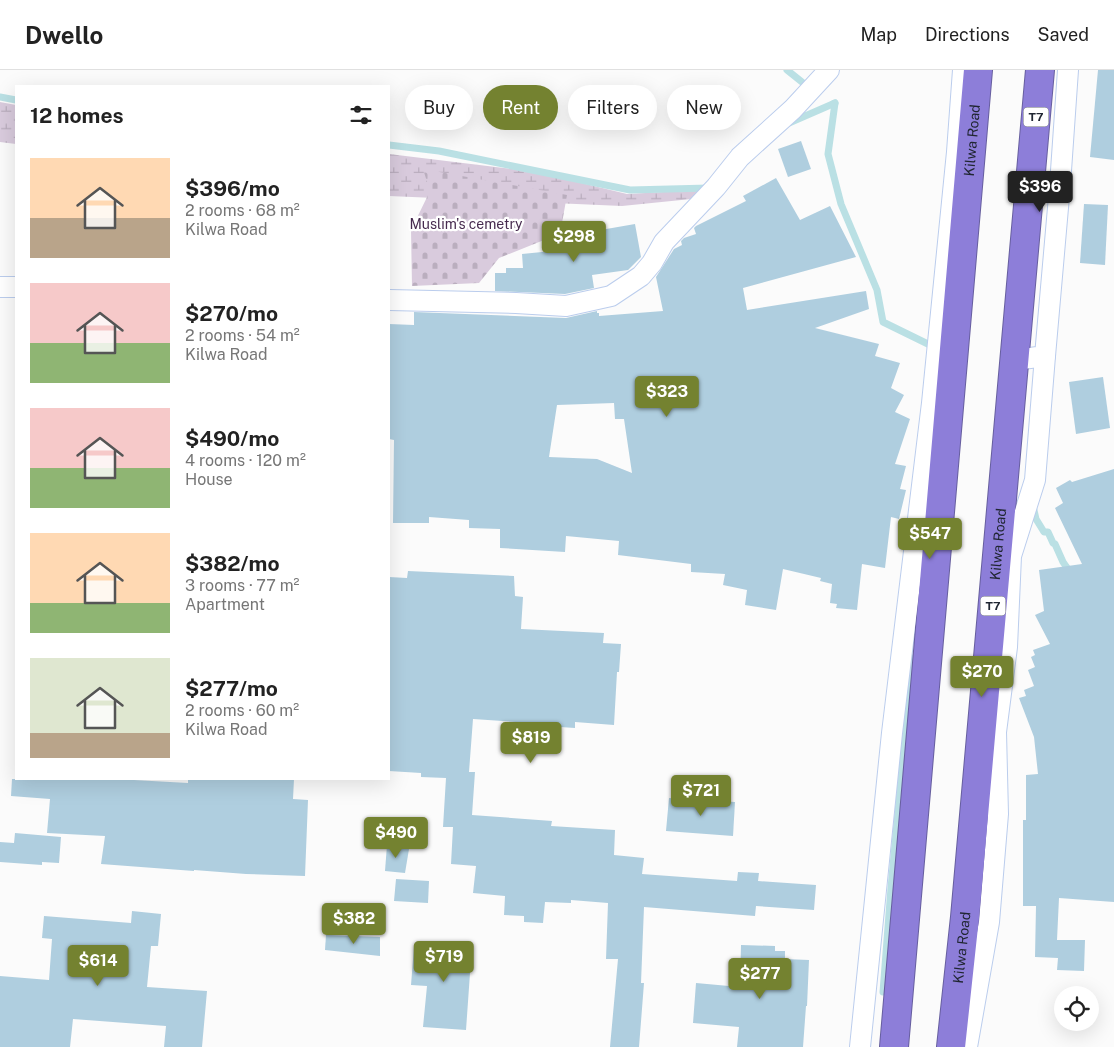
<!DOCTYPE html>
<html lang="en">
<head>
<meta charset="utf-8">
<style>
	:root { --surface:#fff; --page:#f6f6f6; --text:#222; --muted:#767676; --line:#e0e0e0; --accent:#748230 }
	body { margin:0; font-family:"Public Sans",sans-serif; background:var(--page); color:var(--text); height:100vh; display:flex; flex-direction:column; font-size:19px; white-space:nowrap }
	* { box-sizing:border-box; margin:0 }
	p { font-size:16px; color:var(--muted) }
	.icon { flex:none; width:28px; height:28px; fill:none; stroke:currentColor; stroke-width:2; stroke-linecap:round; stroke-linejoin:round }
	.map { position:relative; flex:1; overflow:hidden }
	.details { position:absolute; left:15px; top:15px; width:375px; height:695px; display:flex; flex-direction:column; background:var(--surface); border-radius:0px; box-shadow:0 5px 20px #0002 }
	.details>* { flex:none }
	.banner { position:absolute; left:405px; top:15px; width:475px; height:45px; display:flex; gap:10px }
	.fabs { position:absolute; left:1054px; top:916px; display:grid; gap:10px }
	.fabs a { display:grid; place-items:center; width:45px; height:45px; border-radius:50%; background:var(--surface); box-shadow:0 5px 20px #0002; font-size:25px }
	.price { position:absolute; translate:-50% -42px; padding:0 11px; border-radius:5px; background:var(--accent); color:#fff; font-size:16px; line-height:32px; filter:drop-shadow(0 1px 2px #0008) }
	.price::after { content:''; position:absolute; left:50%; top:30px; width:15px; height:11px; margin-left:-8px; background:inherit; clip-path:polygon(0 0,100% 0,50% 100%) }
	.price.selected { background:#222; color:#fff }
	ul { padding:0; list-style:none }
	li { display:flex; align-items:center; gap:15px; height:125px; padding:0 15px }
	li span { display:grid; place-items:center; flex:none; width:140px; height:100px; border-radius:0px; color:#555 }
	li>.icon { margin-inline-start:auto }
	span .icon { width:60px; height:60px; fill:#fffc; stroke-width:1 }
	li b { font-size:21px }
	h2 { display:flex; justify-content:space-between; align-items:center; height:60px; padding:0 15px; font-size:21px }
	.tag { padding:0 18px; border-radius:22px; background:var(--surface); box-shadow:0 5px 20px #0002; font-size:18px; line-height:45px }
	.tag.selected { background:var(--accent); color:#fff }
	header { display:flex; align-items:center; gap:30px; box-sizing:border-box; height:70px; padding:0 25px; background:var(--surface); border-bottom:1px solid var(--line) }
	header strong { font-size:24px }
	nav { display:flex; gap:28px; margin-inline-start:auto; font-size:18px }
	.map>svg:first-child { display:block }
	.wetland { fill:url(#wetland-marsh) }
	.cemetery { fill:url(#cemetery-stones) }
	.lines { fill:none; stroke-linecap:round; stroke-linejoin:round }
	.stream { stroke:#bae0e4; stroke-width:7 }
	.building { fill:#afcedf; fill-rule:evenodd }
	.street-casing { stroke:#bbcded; stroke-width:22 }
	.highway-casing { stroke:#675f9f; stroke-width:30 }
	.street { stroke:#fff; stroke-width:20 }
	.highway { stroke:#8d7ed9; stroke-width:28 }
	.labels { text-anchor:middle; dominant-baseline:central; stroke-width:4.5; stroke-linejoin:round; paint-order:stroke }
	.shield { fill:#fff; stroke:#636770; stroke-width:1 }
	.shield-label { font-size:12px; font-weight:bold; fill:#202632 }
	.street-label { font-size:14px; fill:#202632; stroke:#fff }
	.park-label { font-size:14px; fill:#472b4f; stroke:#fff }
</style>
</head>
<body>
<header>
<strong>Dwello</strong>
<nav><a>Map</a><a>Directions</a><a>Saved</a></nav>
</header>
<div class="map">
<svg width="1114" height="977" viewBox="0 0 1114 977">
	<defs>
		<pattern id="wetland-marsh" width="20" height="14" patternUnits="userSpaceOnUse" patternTransform="scale(1.25)"><rect width="20" height="14" fill="#d9cbdd"/><path d="M1 5h8M5 5V1M11 12h8M15 12V8" fill="none" stroke="#baaebe"/></pattern>
		<pattern id="cemetery-stones" width="16" height="16" patternUnits="userSpaceOnUse" patternTransform="scale(1.25)"><rect width="16" height="16" fill="#d9cbdd"/><path d="M2 7V4a2 2 0 0 1 4 0v3zM10 15v-3a2 2 0 0 1 4 0v3z" fill="#baaebe"/></pattern>
	</defs>
	<rect width="100%" height="100%" fill="#fbfbfb"/>
	<g class="wetland">
		<path d="M 0,32 L 16,35 L 16,74 L 0,72 Z"/>
		<path d="M 389,84 L 536,102 L 627,124 L 717,119 L 711,127 L 622,136 L 389,126 Z"/>
	</g>
	<path class="cemetery" d="M 423,99 L 567,125 L 562,153 L 544,170 L 499,188 L 479,213 L 412,216 L 411,160 L 430,121 Z"/>
	<g class="lines">
		<g class="stream">
			<path d="M 787,0 L 802,12"/>
			<path d="M 0,27 L 16,30"/>
			<path d="M 833,34 L 835,33 L 828,84 L 841,134 L 877,220 L 883,252 L 932,276"/>
			<path d="M 789,53 L 835,33"/>
			<path d="M 389,75 L 439,81 L 630,120 L 709,118"/>
			<path d="M 1033,436 L 1036,449 L 1044,462 L 1048,462 L 1053,473 L 1055,474 L 1063,492 L 1070,502"/>
			<path d="M 883,922 L 891,818 L 910,613 L 910,587"/>
		</g>
	</g>
	<g class="building">
		<path d="M 1098,0 L 1114,0 L 1114,90 L 1090,87 Z"/>
		<path d="M 801,71 L 811,99 L 788,107 L 778,79 Z"/>
		<path d="M 776,108 L 800,150 L 830,136 L 856,187 L 743,218 L 747,240 L 866,221 L 869,239 L 815,258 L 879,274 L 875,286 L 900,293 L 891,318 L 904,325 L 895,342 L 910,349 L 895,394 L 906,396 L 900,419 L 906,420 L 899,449 L 891,447 L 885,498 L 862,494 L 857,540 L 836,538 L 837,534 L 830,533 L 832,514 L 820,511 L 821,508 L 783,499 L 776,540 L 745,535 L 747,520 L 723,515 L 725,504 L 691,502 L 691,494 L 618,485 L 619,471 L 566,466 L 565,482 L 500,478 L 500,459 L 469,458 L 469,450 L 429,447 L 429,453 L 393,453 L 394,370 L 389,369 L 389,254 L 414,255 L 414,242 L 566,248 L 597,241 L 597,243 L 599,243 L 599,246 L 663,241 L 656,207 L 674,179 L 682,175 L 681,171 L 684,168 L 696,164 L 694,158 L 696,156 L 746,131 L 743,126 ZM 614,333 L 615,349 L 624,349 L 632,403 L 597,389 L 549,387 L 557,335 Z"/>
		<path d="M 1084,134 L 1108,135 L 1105,195 L 1080,193 Z"/>
		<path d="M 635,154 L 641,187 L 628,200 L 592,205 L 594,218 L 565,224 L 495,221 L 495,203 L 506,203 L 506,198 L 523,198 L 522,184 L 572,179 L 572,165 Z"/>
		<path d="M 1103,307 L 1110,358 L 1076,364 L 1069,312 Z"/>
		<path d="M 1114,399 L 1114,832 L 1059,828 L 1057,870 L 1085,870 L 1084,901 L 1057,900 L 1058,888 L 1035,887 L 1036,836 L 1023,836 L 1023,750 L 1026,750 L 1026,705 L 1038,704 L 1034,667 L 1019,628 L 1026,626 L 1024,620 L 1034,616 L 1028,600 L 1035,597 L 1031,587 L 1035,585 L 1033,580 L 1050,574 L 1035,545 L 1044,541 L 1039,500 L 1082,494 L 1055,438 L 1063,433 L 1056,418 L 1070,410 L 1072,412 Z"/>
		<path d="M 408,501 L 514,506 L 515,526 L 523,527 L 521,559 L 604,563 L 603,573 L 621,574 L 619,602 L 617,602 L 614,655 L 575,652 L 575,658 L 530,655 L 530,653 L 473,649 L 469,702 L 475,702 L 472,745 L 552,751 L 551,756 L 615,760 L 614,785 L 644,788 L 642,804 L 737,811 L 738,802 L 759,803 L 758,811 L 816,815 L 814,840 L 756,836 L 755,846 L 644,837 L 641,913 L 644,913 L 639,977 L 610,977 L 618,889 L 606,889 L 608,833 L 571,830 L 571,833 L 545,832 L 543,853 L 524,852 L 524,846 L 504,845 L 505,826 L 473,823 L 476,796 L 451,794 L 453,757 L 443,757 L 446,708 L 421,707 L 421,703 L 389,701 L 389,507 L 407,508 Z"/>
		<path d="M 12,709 L 116,709 L 188,713 L 188,709 L 294,709 L 293,729 L 308,730 L 305,806 L 246,804 L 194,800 L 194,801 L 101,794 L 105,766 L 47,763 L 50,729 L 11,726 Z"/>
		<path d="M 669,728 L 735,732 L 733,766 L 666,761 Z"/>
		<path d="M 15,763 L 61,767 L 59,793 L 42,792 L 42,795 L 0,792 L 0,772 L 14,773 Z"/>
		<path d="M 387,775 L 409,779 L 405,803 L 385,801 Z"/>
		<path d="M 396,809 L 429,811 L 428,833 L 394,831 Z"/>
		<path d="M 132,841 L 161,844 L 158,876 L 151,876 L 147,917 L 207,921 L 202,977 L 164,977 L 166,956 L 73,949 L 70,977 L 0,977 L 0,906 L 49,910 L 52,869 L 42,868 L 44,846 L 131,853 Z"/>
		<path d="M 326,865 L 380,867 L 380,886 L 325,880 Z"/>
		<path d="M 430,872 L 472,875 L 466,960 L 423,957 L 427,916 L 411,915 L 414,877 L 430,879 Z"/>
		<path d="M 741,875 L 775,876 L 775,881 L 785,881 L 785,889 L 809,890 L 807,936 L 806,936 L 803,977 L 737,977 L 739,957 L 693,953 L 696,913 L 740,917 Z"/>
	</g>
	<g class="lines">
		<g class="street-casing">
			<g id="street">
				<path d="M 0,217 L 16,217"/>
				<path d="M 389,230 L 516,233 L 566,236 L 611,226 L 641,206 L 652,193 L 664,172 L 716,117 L 740,87 L 793,39 L 829,0"/>
				<path d="M 1015,290 L 1045,286 L 1060,115 L 1068,0"/>
				<path d="M 860,977 L 892,663 L 932,333 L 957,82 L 963,0"/>
				<path d="M 967,977 L 989,852 L 998,744 L 996,662 L 1007,577 L 1011,486 L 1035,410 L 1045,286"/>
			</g>
		</g>
		<g class="highway-casing">
			<g id="highway">
				<path id="s1" d="M 894,977 L 978,0"/>
				<path id="s2" d="M 951,977 L 965,847 L 1040,0"/>
			</g>
		</g>
		<use href="#street" class="street"/>
		<use href="#highway" class="highway"/>
	</g>
	<g class="labels">
		<g class="shield">
			<rect x="1023.5" y="37.5" width="25" height="19" rx="4"/>
			<rect x="980.5" y="526.5" width="25" height="19" rx="4"/>
		</g>
		<g class="shield-label">
			<text x="1036" y="47">T7</text>
			<text x="993" y="536">T7</text>
		</g>
		<g class="street-label">
			<text stroke="none"><textPath href="#s1" startOffset="910">Kilwa Road</textPath></text>
			<text stroke="none"><textPath href="#s2" startOffset="505">Kilwa Road</textPath></text>
			<text stroke="none"><textPath href="#s2" startOffset="100">Kilwa Road</textPath></text>
		</g>
		<g class="park-label">
			<text x="466" y="154">Muslim's cemetry</text>
		</g>
	</g>
</svg>
<div class="fabs">
<a><svg class="icon" aria-label="locate" viewBox="0 0 24 24"><circle cx="12" cy="12" r="6"/><path d="M12 2v4M12 18v4M2 12h4M18 12h4"/></svg></a>
</div>
<b class="price selected" style="left:1040px;top:143px">$396</b>
<b class="price" style="left:574px;top:193px">$298</b>
<b class="price" style="left:667px;top:348px">$323</b>
<b class="price" style="left:930px;top:490px">$547</b>
<b class="price" style="left:982px;top:628px">$270</b>
<b class="price" style="left:531px;top:694px">$819</b>
<b class="price" style="left:701px;top:747px">$721</b>
<b class="price" style="left:396px;top:789px">$490</b>
<b class="price" style="left:354px;top:875px">$382</b>
<b class="price" style="left:444px;top:913px">$719</b>
<b class="price" style="left:98px;top:917px">$614</b>
<b class="price" style="left:760px;top:930px">$277</b>
<div class="banner">
<a class="tag">Buy</a>
<a class="tag selected">Rent</a>
<a class="tag">Filters</a>
<a class="tag">New</a>
</div>
<section class="details">
<h2>12 homes<svg class="icon" aria-label="filters" viewBox="0 0 24 24"><path d="M4 7h16M4 17h16"/><circle cx="9" cy="7" r="2"/><circle cx="15" cy="17" r="2"/></svg></h2>
<ul>
<li><span style="background:linear-gradient(#ffd9b3 60%,#b9a48a 0)"><svg class="icon" aria-label="home" viewBox="0 0 24 24"><path d="M3 11l9-7 9 7M6 9v11h12V9"/></svg></span><div><b>$396/mo</b><p>2 rooms · 68 m²</p><p>Kilwa Road</p></div></li>
<li><span style="background:linear-gradient(#f6c9c9 60%,#8fb573 0)"><svg class="icon" aria-label="home" viewBox="0 0 24 24"><path d="M3 11l9-7 9 7M6 9v11h12V9"/></svg></span><div><b>$270/mo</b><p>2 rooms · 54 m²</p><p>Kilwa Road</p></div></li>
<li><span style="background:linear-gradient(#f6c9c9 60%,#8fb573 0)"><svg class="icon" aria-label="home" viewBox="0 0 24 24"><path d="M3 11l9-7 9 7M6 9v11h12V9"/></svg></span><div><b>$490/mo</b><p>4 rooms · 120 m²</p><p>House</p></div></li>
<li><span style="background:linear-gradient(#ffd9b3 70%,#8fb573 0)"><svg class="icon" aria-label="home" viewBox="0 0 24 24"><path d="M3 11l9-7 9 7M6 9v11h12V9"/></svg></span><div><b>$382/mo</b><p>3 rooms · 77 m²</p><p>Apartment</p></div></li>
<li><span style="background:linear-gradient(#dfe7d0 75%,#b9a48a 0)"><svg class="icon" aria-label="home" viewBox="0 0 24 24"><path d="M3 11l9-7 9 7M6 9v11h12V9"/></svg></span><div><b>$277/mo</b><p>2 rooms · 60 m²</p><p>Kilwa Road</p></div></li>
</ul>
</section>
</div>
</body>
</html>
